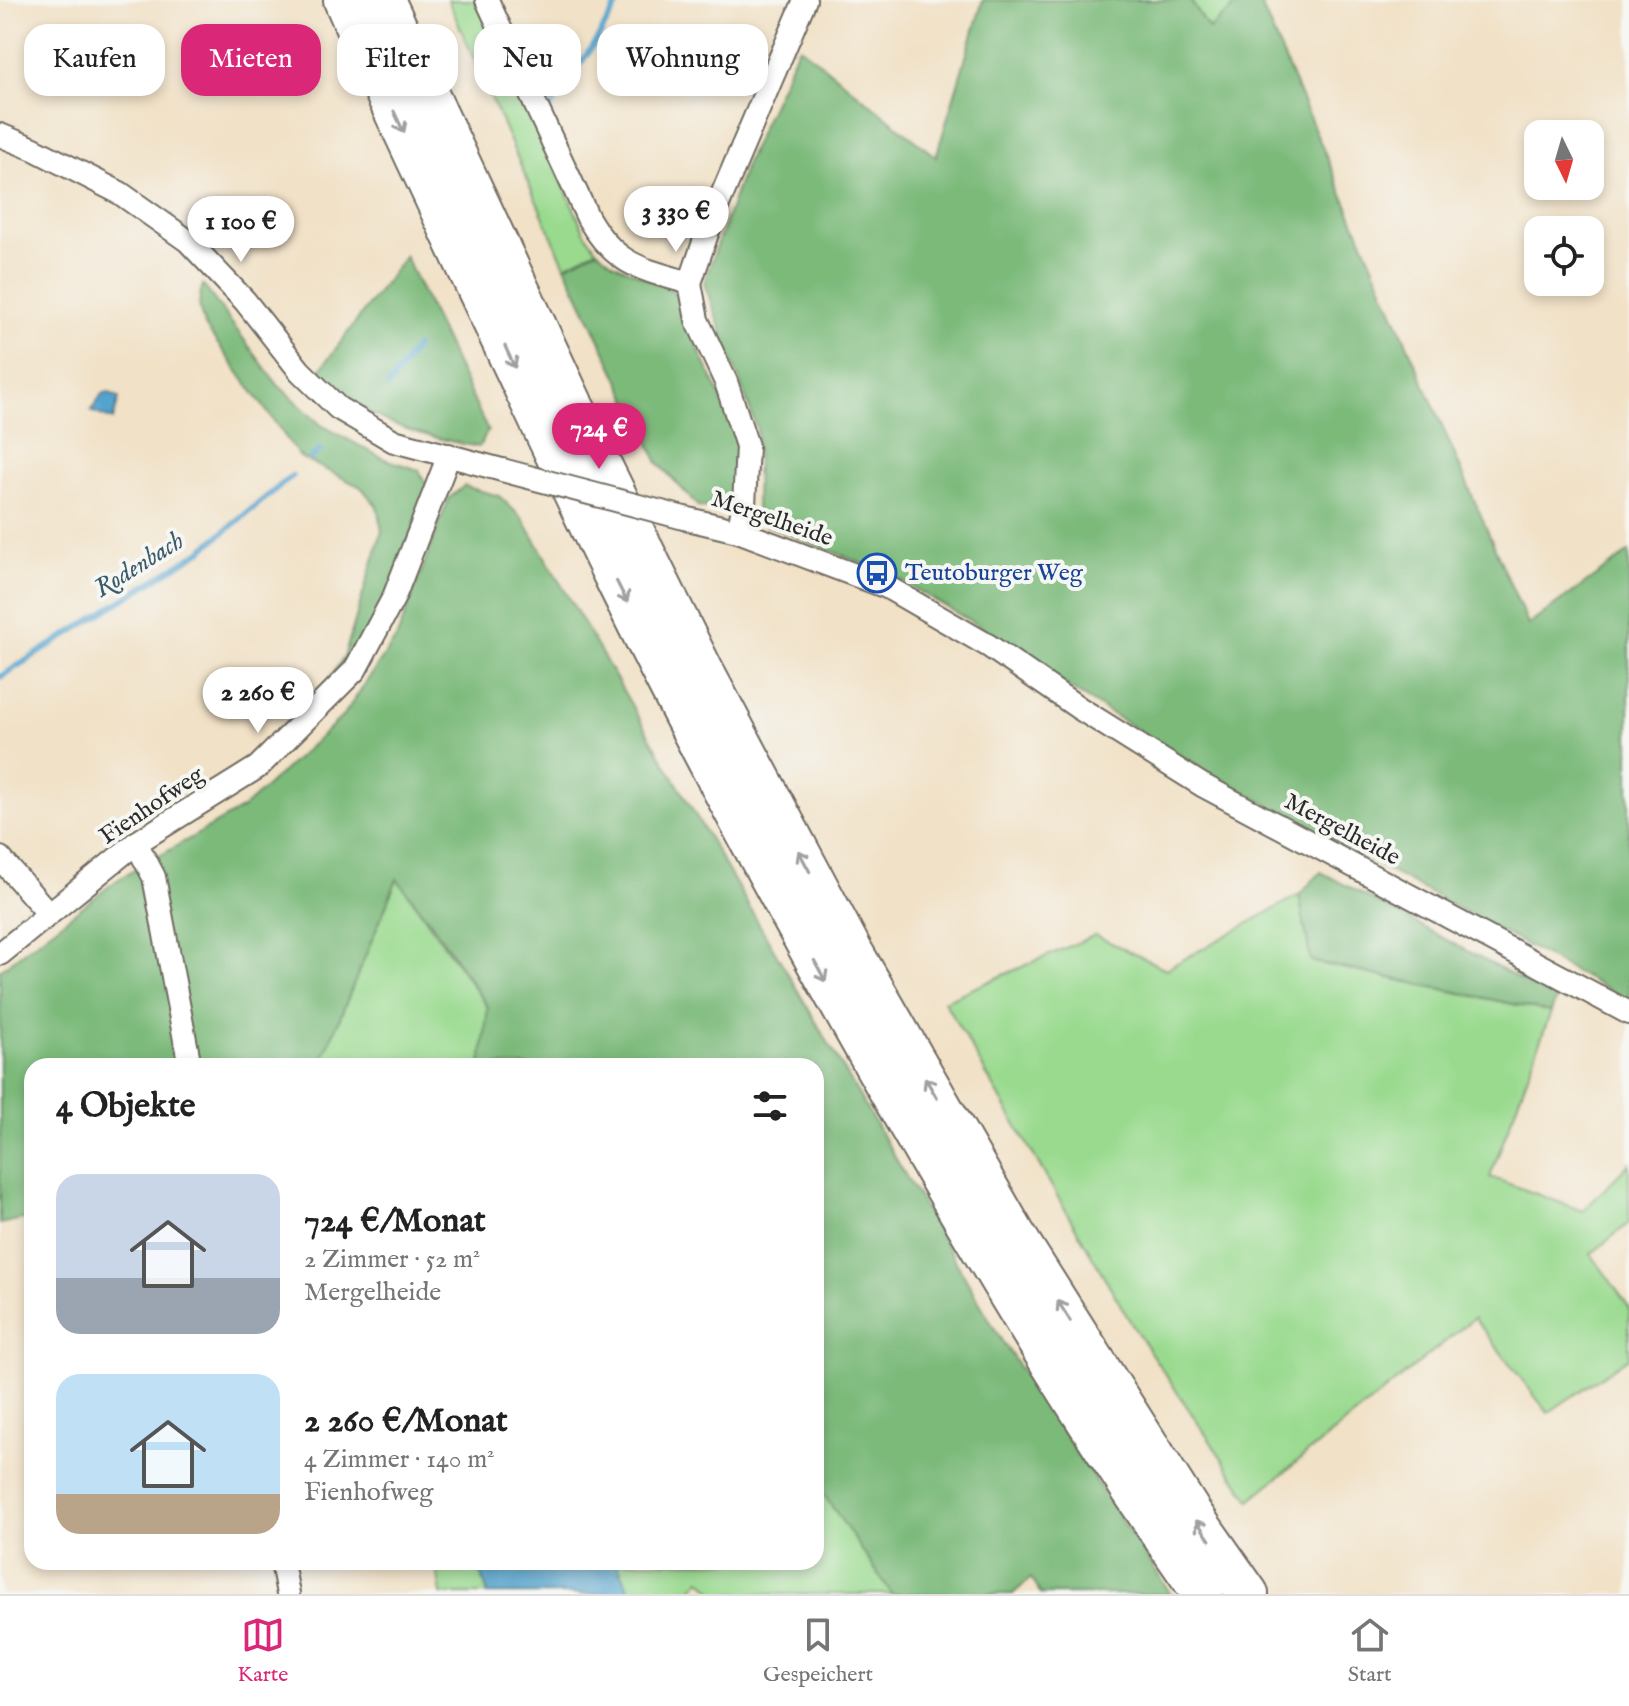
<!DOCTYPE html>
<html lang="de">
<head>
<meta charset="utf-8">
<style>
	:root { --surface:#fff; --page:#f2f2f2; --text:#222; --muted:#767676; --line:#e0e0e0; --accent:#db2777 }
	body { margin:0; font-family:"IM FELL English",serif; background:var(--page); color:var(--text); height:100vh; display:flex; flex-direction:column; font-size:30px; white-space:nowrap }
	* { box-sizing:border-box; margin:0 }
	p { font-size:26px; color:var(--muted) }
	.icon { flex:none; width:44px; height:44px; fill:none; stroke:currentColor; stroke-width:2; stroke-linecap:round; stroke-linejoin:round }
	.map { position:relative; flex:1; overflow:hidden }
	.side { position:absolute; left:24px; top:1058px; width:800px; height:512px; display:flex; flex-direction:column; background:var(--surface); border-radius:24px; box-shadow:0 4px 12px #0003 }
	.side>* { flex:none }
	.hud { position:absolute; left:24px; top:24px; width:800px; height:72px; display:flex; gap:16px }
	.needle { width:52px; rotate:175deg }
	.tools { position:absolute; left:1524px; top:120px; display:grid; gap:16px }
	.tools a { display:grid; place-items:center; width:80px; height:80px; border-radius:16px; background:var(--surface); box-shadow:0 4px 12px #0003; font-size:40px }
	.price { position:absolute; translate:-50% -68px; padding:0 18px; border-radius:28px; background:#fff; color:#222; font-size:26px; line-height:52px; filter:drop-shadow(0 2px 4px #0008) }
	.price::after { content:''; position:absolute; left:50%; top:48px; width:24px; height:18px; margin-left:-12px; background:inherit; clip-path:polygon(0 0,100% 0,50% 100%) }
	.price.current { background:var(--accent); color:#fff }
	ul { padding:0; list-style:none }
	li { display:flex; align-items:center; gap:24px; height:200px; padding:0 32px }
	li span { display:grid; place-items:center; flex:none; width:224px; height:160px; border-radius:24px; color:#555 }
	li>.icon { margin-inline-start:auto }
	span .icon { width:96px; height:96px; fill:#fffc; stroke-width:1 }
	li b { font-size:34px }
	h2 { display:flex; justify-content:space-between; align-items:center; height:96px; padding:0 32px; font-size:34px }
	.tag { padding:0 28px; border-radius:24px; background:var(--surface); box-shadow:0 4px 12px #0003; font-size:28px; line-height:72px }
	.tag.current { background:var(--accent); color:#fff }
	.tabs { display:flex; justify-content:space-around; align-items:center; height:112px; border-top:2px solid var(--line); background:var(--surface); font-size:22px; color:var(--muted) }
	.tabs a { display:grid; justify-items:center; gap:4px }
	.tabs .current { color:var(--accent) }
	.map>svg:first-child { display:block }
	.green { fill:#9ada8f; stroke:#62825d; stroke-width:2 }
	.forest { fill:#7bba7a; stroke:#537252; stroke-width:2 }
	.water { fill:#53a3cd; stroke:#3f677c; stroke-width:2 }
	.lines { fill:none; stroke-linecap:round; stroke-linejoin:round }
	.stream { stroke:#53a3cd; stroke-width:6 }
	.minor-casing { stroke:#706b61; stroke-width:26 }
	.motorway-casing { stroke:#706b61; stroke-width:44 }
	.minor { stroke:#fff; stroke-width:22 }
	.motorway { stroke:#fff; stroke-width:40 }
	.minor-bridge-casing { stroke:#706b61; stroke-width:26; stroke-linecap:butt }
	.minor-bridge { stroke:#fff; stroke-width:22 }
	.oneway { stroke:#a0a0a0 }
	.labels { text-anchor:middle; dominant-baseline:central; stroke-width:8; stroke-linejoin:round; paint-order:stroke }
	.street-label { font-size:24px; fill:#2b2b2b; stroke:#f6f6f2 }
	.transit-label { font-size:24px; fill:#164399; stroke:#f6f6f2; text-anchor:start }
	.water-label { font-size:26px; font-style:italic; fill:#3b5b6c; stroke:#f6f6f2 }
</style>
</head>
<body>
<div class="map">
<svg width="1629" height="1594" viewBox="0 0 1629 1594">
	<rect width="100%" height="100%" fill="#f6f6f2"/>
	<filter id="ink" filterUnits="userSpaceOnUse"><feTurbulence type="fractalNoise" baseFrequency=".0125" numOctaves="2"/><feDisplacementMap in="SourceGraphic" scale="16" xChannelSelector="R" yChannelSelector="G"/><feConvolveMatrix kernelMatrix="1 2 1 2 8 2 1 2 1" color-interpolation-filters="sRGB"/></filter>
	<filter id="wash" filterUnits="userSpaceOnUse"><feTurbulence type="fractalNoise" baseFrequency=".006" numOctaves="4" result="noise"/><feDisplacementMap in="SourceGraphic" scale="32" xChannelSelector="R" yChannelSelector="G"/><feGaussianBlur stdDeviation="1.8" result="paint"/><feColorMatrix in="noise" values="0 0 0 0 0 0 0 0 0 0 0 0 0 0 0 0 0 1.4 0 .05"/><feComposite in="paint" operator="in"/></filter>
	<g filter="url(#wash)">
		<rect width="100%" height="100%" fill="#f1e1c6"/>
		<g class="green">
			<path d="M 448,0 L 480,0 L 584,231 L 597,250 L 565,266 Z"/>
			<path d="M 1190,0 L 1242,0 L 1209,29 Z"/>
			<path d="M 397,878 L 488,1008 L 481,1066 L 320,1066 Z"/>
			<path d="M 1299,895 L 1311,962 L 1551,1012 L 1490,1177 L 1583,1211 L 1629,1164 L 1629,1223 L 1591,1254 L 1629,1307 L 1629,1357 L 1548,1413 L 1474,1318 L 1250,1500 L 1134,1328 L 944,1001 L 1095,935 L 1166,969 Z"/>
			<path d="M 816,1483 L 892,1594 L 715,1594 L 701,1579 L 688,1594 L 631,1594 L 617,1562 L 816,1562 Z"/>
			<path d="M 436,1562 L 494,1562 L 482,1574 L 488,1594 L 441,1594 Z"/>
		</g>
		<g class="forest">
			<path d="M 983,0 L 1190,0 L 1209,29 L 1242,0 L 1259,0 L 1528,625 L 1629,552 L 1629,1001 L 1207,772 L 1079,694 L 994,635 L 891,575 L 756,521 L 757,429 L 704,283 L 747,160 L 799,46 L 936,157 Z"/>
			<path d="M 597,250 L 613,263 L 670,289 L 681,297 L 688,315 L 695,342 L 734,425 L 739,461 L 734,497 L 713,508 L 699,507 L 658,463 L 565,266 Z"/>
			<path d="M 405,256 L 488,431 L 479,447 C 437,439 393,429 356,405 C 343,396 330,384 317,374 Z"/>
			<path d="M 203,285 L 278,385 L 321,425 L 382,458 L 419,470 L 428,488 L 388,594 L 349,665 L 305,713 L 344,657 L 382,531 L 377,506 L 361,487 L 300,457 L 205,326 C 199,311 197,301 203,285 Z"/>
			<path d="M 464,486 L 499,496 L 523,519 L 1002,1341 L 1171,1594 L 1041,1594 L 1031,1578 L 1013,1594 L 892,1594 L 816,1483 L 816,1066 L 481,1066 L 488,1007 L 434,927 L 397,879 L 320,1066 L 32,1066 L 32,1217 L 0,1224 L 0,970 L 117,880 L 243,808 L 343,716 L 397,637 L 449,498 Z"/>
			<path d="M 1321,872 L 1556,999 L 1551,1012 L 1311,961 L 1299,895 Z"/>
		</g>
		<g class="water">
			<path d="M 108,392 L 119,398 L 113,420 L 91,411 L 102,394 Z"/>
			<path d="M 494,1562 L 617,1562 L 631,1594 L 488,1594 L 481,1574 Z"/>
		</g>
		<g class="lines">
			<g class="stream">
				<path d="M 550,108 L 598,38 L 620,0"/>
				<path d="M 388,386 L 416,347"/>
				<path d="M 311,458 L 320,450"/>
				<path d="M 0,677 L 202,550 L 292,476"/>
			</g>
		</g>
	</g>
	<g filter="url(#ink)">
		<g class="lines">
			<g class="minor-casing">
				<g id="minor">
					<path d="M 487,0 L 588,218 C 615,265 641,269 690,283"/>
					<path d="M 0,135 L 34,149 L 120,193 L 188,241 L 245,301 L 300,371 L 338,408 L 394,441 L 502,470"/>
					<path d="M 684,518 L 738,531 L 887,587 L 989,646 L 1079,708 L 1202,785 L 1629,1013"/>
					<path d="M 738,531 L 744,505 L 747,446 L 726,382 L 697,320 L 690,283 L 713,216 L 805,0"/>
					<path d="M 136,843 L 154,877 L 190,1066"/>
					<path d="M 0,858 L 49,914"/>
					<path d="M 0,954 L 136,843 L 258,767 L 355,670 L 394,597 L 449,455"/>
					<path d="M 282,1562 L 288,1594"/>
				</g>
			</g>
			<g class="motorway-casing">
				<g id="motorway">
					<path d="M 344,0 L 373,66 C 454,238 533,410 616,580 C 707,766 807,948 910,1127 C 1002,1286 1097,1444 1203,1594"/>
					<path d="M 384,0 L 598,459 L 703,671 L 853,953 L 1015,1235 L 1191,1513 L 1248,1594"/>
				</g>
			</g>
			<use href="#minor" class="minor"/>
			<use href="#motorway" class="motorway"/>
			<g class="minor-bridge-casing">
				<path id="minor-bridge" d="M 502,470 L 684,518"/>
			</g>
			<use href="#minor-bridge" class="minor-bridge"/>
		</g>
		<defs><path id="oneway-shaft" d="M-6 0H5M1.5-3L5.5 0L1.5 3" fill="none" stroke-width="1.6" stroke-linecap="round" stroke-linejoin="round" transform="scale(2)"/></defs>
		<g class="oneway">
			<use href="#oneway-shaft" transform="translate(399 122) rotate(65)"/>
			<use href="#oneway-shaft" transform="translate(510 357) rotate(65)"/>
			<use href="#oneway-shaft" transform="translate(622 592) rotate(63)"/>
			<use href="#oneway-shaft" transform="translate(804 861) rotate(-118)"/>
			<use href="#oneway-shaft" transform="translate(820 971) rotate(62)"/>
			<use href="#oneway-shaft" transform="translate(931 1088) rotate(-120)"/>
			<use href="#oneway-shaft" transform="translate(1064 1311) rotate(-122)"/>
			<use href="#oneway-shaft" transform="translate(1203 1530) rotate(-125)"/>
		</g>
	</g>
	<defs>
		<g id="bus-ring" transform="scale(2)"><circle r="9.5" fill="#f6f6f2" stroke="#1a4fb4" stroke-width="1.5"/><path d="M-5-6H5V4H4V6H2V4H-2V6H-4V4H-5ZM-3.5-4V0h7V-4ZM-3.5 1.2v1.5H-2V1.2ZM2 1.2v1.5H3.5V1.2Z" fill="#1a4fb4"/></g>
	</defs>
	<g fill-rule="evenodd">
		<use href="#bus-ring" x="877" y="573"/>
	</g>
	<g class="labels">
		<g class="street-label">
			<text transform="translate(772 519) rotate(19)">Mergelheide</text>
			<text transform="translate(152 806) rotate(-34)">Fienhofweg</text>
			<text transform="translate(1342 830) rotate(28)">Mergelheide</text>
		</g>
		<g class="transit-label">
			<text x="905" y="573">Teutoburger Weg</text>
		</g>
		<g class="water-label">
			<text transform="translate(139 565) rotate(-32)">Rodenbach</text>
		</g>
	</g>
</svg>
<div class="tools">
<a><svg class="needle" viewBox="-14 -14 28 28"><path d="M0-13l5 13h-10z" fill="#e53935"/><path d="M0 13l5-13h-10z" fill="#767676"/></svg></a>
<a><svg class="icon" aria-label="locate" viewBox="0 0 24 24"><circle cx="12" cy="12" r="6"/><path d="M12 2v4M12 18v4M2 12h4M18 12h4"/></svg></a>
</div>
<b class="price" style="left:676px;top:254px">3 330 €</b>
<b class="price" style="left:241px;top:264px">1 100 €</b>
<b class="price current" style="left:599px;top:471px">724 €</b>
<b class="price" style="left:258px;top:735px">2 260 €</b>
<div class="hud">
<a class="tag">Kaufen</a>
<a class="tag current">Mieten</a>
<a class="tag">Filter</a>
<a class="tag">Neu</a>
<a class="tag">Wohnung</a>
</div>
<section class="side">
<h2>4 Objekte<svg class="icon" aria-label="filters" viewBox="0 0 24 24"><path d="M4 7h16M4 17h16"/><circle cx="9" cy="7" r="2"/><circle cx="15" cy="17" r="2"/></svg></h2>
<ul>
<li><span style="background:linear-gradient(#c9d6e8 65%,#9aa5b1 0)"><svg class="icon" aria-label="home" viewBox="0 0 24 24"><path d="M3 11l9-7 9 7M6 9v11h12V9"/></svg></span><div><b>724 €/Monat</b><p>2 Zimmer · 52 m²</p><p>Mergelheide</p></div></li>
<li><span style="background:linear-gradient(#bfe0f5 75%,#b9a48a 0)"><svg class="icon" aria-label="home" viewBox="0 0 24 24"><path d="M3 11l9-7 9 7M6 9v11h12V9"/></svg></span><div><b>2 260 €/Monat</b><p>4 Zimmer · 140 m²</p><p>Fienhofweg</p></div></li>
</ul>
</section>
</div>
<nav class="tabs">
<a class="current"><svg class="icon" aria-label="map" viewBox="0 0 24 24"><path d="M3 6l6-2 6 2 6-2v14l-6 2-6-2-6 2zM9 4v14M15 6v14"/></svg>Karte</a>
<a><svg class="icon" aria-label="saved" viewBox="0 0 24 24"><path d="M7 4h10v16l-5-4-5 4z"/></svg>Gespeichert</a>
<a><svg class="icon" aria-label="home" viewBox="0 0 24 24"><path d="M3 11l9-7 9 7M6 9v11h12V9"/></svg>Start</a>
</nav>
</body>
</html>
